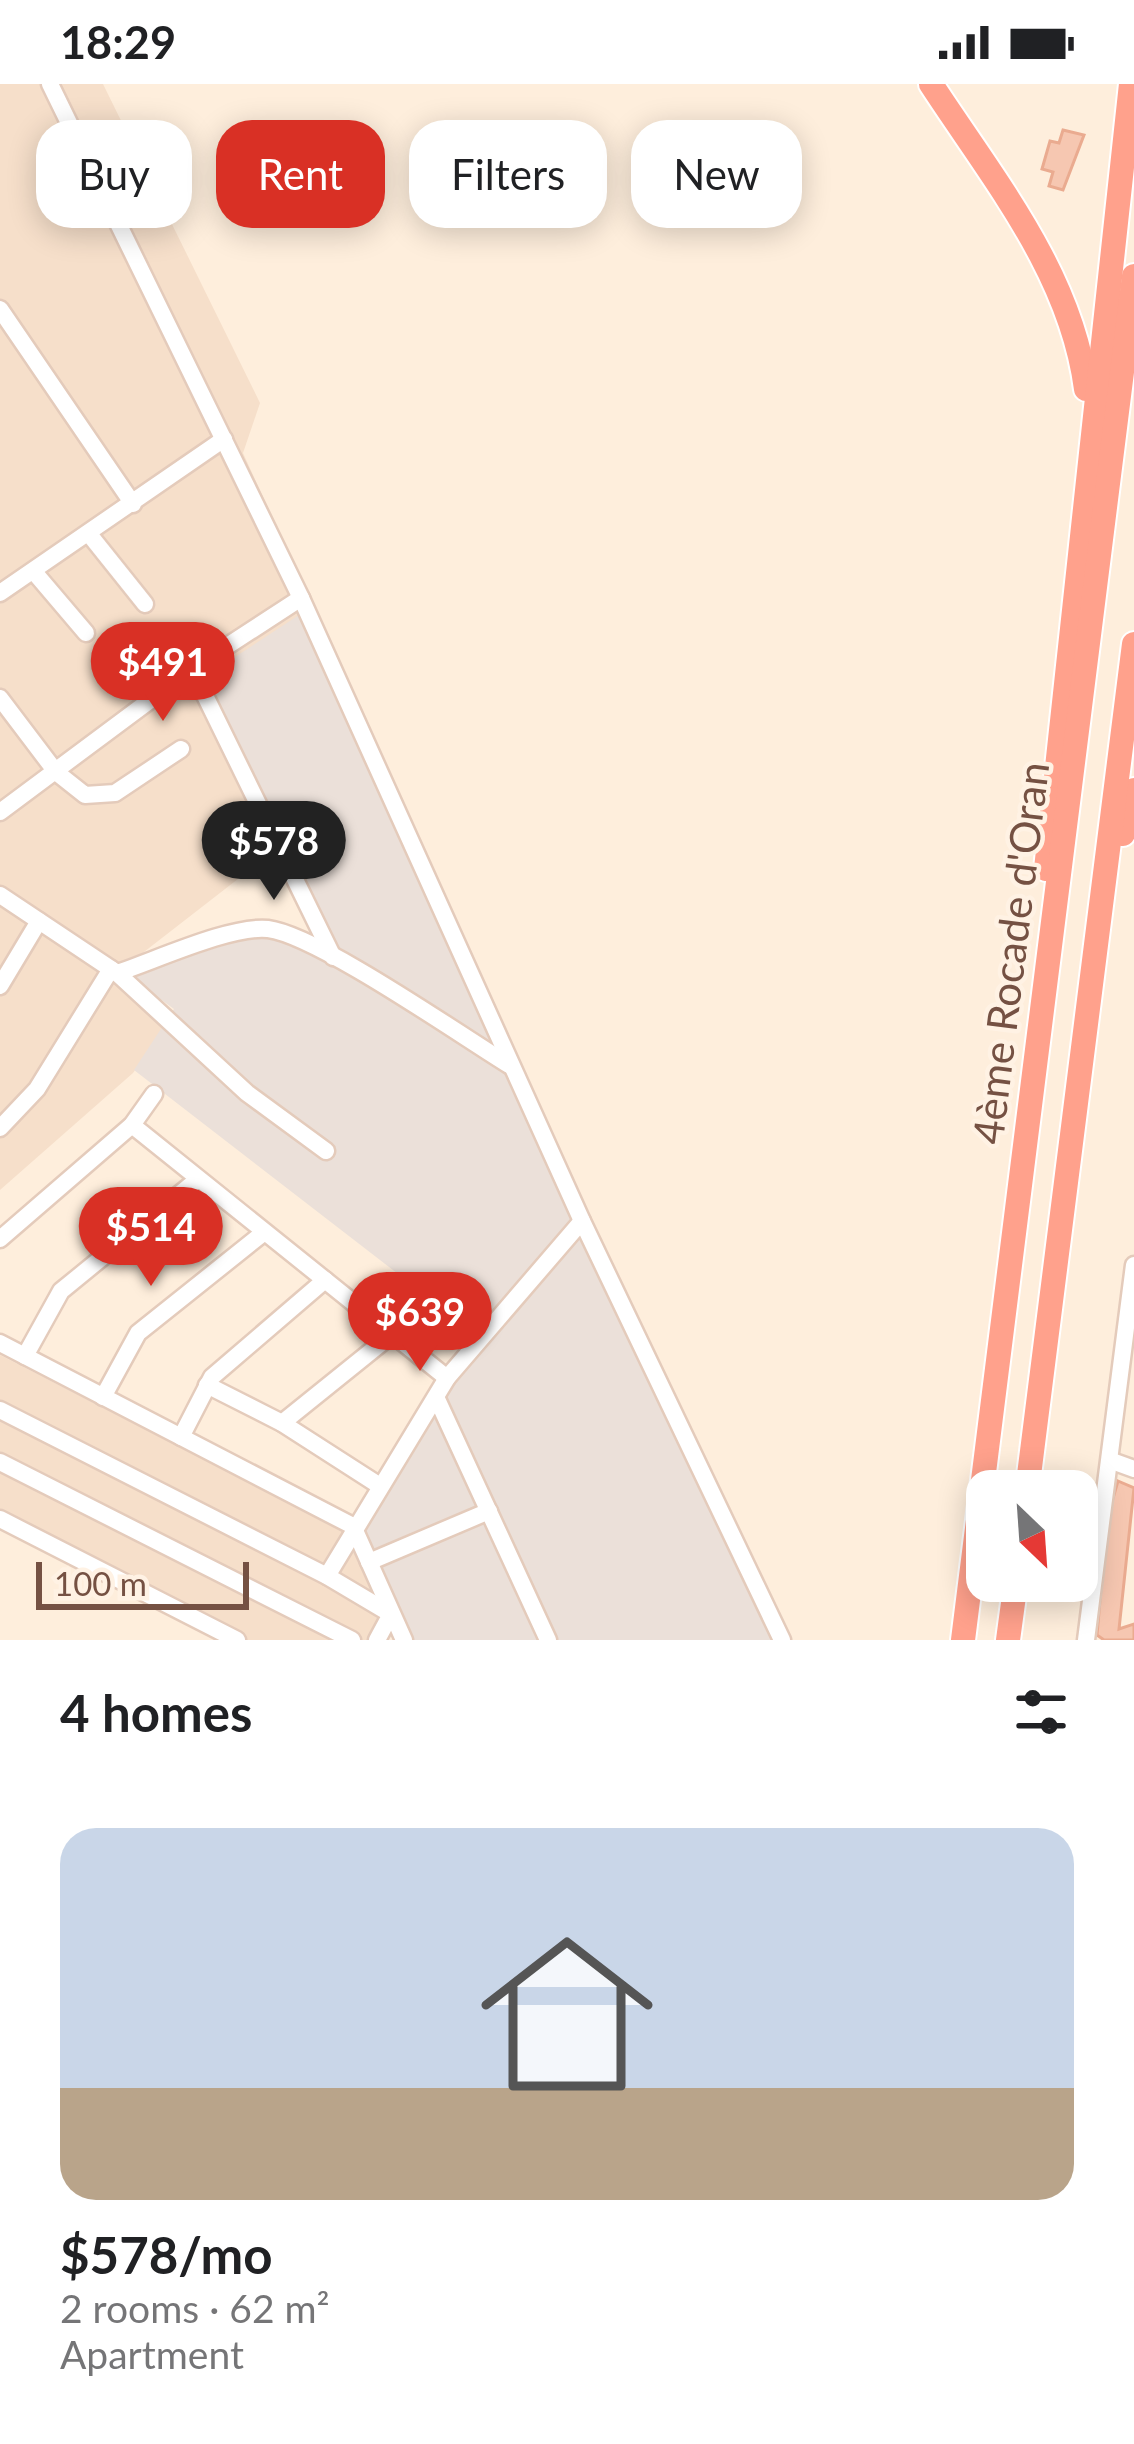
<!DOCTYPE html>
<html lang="en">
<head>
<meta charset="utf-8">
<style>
	:root { --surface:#fff; --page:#f6f6f6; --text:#202124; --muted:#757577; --line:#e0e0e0; --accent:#d93025 }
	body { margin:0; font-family:Lato,sans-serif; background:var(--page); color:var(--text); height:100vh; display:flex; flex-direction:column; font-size:45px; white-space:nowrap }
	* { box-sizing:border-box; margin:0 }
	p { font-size:39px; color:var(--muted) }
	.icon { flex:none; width:66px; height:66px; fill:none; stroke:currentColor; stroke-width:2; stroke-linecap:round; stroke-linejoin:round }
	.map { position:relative; height:1556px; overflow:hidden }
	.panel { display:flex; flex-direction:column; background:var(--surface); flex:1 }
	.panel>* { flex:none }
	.guide { position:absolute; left:36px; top:36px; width:1062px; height:108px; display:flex; gap:24px }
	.needle { width:78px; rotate:155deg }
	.tools { position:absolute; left:966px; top:1386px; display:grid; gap:24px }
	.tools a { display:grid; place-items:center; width:132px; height:132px; border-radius:24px; background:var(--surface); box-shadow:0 6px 30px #0003; font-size:60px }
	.scale { position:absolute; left:36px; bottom:30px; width:213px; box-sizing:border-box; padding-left:12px; border:6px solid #755143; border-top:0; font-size:33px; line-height:42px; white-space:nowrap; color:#755143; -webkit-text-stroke:9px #fff2e4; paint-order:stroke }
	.price { position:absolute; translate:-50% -102px; padding:0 27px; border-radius:42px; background:var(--accent); color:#fff; font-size:39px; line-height:78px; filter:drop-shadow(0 3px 6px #0008) }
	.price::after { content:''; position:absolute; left:50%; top:72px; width:36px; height:27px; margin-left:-18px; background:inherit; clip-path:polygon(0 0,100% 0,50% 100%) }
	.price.on { background:#222; color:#fff }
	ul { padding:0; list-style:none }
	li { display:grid; align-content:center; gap:24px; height:636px; padding:0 60px }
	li+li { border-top:3px solid var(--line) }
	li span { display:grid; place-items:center; height:372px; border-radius:36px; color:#555 }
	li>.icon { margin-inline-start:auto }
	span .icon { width:216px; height:216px; fill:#fffc; stroke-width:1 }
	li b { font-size:51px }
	h2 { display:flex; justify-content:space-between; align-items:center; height:144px; padding:0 60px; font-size:51px }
	.chip { padding:0 42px; border-radius:36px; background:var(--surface); box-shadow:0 6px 30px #0003; font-size:42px; line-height:108px }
	.chip.on { background:var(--accent); color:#fff }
	.status { display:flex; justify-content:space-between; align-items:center; height:84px; padding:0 60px; background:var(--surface); direction:ltr }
	.status svg { height:33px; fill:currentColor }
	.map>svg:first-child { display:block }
	.residential { fill:#f6dfca }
	.industrial { fill:#ebe0d9 }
	.building { fill:#f6c7b1; stroke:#eaab90; stroke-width:3 }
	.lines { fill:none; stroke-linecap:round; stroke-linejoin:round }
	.minor-casing { stroke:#e4cbbb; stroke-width:21 }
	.highway-casing { stroke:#fff; stroke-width:28 }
	.minor { stroke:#fff; stroke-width:16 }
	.highway { stroke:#ffa18c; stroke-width:24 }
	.labels { text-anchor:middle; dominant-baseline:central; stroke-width:9; stroke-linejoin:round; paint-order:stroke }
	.street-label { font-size:42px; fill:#755143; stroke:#fff2e4 }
</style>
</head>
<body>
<div class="status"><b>18:29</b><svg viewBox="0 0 49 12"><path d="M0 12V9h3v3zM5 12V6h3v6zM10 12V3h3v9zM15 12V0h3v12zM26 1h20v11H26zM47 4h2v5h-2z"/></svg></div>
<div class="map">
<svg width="1134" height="1556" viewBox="0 0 1134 1556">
	<rect width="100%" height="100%" fill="#feeedc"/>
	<g class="residential">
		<path d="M 0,0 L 103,0 L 260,319 L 243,369 L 313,523 L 278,764 L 113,892 L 171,934 L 133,989 L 0,1106 Z"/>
		<path d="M 0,1271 L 354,1452 L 391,1539 L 379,1556 L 244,1556 L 0,1432 Z"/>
	</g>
	<path class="industrial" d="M 302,529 L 665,1320 L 773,1556 L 409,1556 L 354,1435 L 481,1254 L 134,986 L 174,925 L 127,891 L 262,850 L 332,866 L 200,596 Z"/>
	<g class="building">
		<path d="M 1063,46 L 1084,51 L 1063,106 L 1049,102 L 1053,88 L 1042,85 L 1050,57 L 1059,59 Z"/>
		<path d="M 1118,1397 L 1134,1404 L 1119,1545 L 1134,1540 L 1134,1556 L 1104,1556 L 1097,1551 L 1107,1435 Z"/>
	</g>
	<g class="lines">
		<g class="minor-casing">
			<g id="minor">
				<path d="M 50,0 L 301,514 L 582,1137 L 782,1556"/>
				<path d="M 0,225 L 133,420"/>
				<path d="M 89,450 L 145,520"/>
				<path d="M 35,489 L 86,549"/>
				<path d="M 0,509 L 224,355"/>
				<path d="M 192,585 L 333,873"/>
				<path d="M 0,614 L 56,688 L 85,711 L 115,709 L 181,665"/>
				<path d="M 0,728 L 192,585 L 301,514"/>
				<path d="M 0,811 L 117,889 C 154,877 231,841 268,845 C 317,851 460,951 509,981"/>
				<path d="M 117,889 L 247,1009 L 326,1067"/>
				<path d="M 0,902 L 39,837"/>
				<path d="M 132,1041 L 447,1294"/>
				<path d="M 0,1044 L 37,1005 L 111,885"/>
				<path d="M 0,1155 L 132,1041 L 154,1010"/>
				<path d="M 0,1259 L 353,1442 L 404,1556"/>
				<path d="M 25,1272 L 61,1207 L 197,1096"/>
				<path d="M 207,1301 L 282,1339 L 380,1402"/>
				<path d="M 103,1313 L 138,1249 L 262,1150"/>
				<path d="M 437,1315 L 548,1556"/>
				<path d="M 0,1326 L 327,1492 L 391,1530 L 377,1556"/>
				<path d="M 282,1339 L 390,1252"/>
				<path d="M 181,1353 L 212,1293 L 325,1196"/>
				<path d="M 1112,1377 L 1134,1385"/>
				<path d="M 0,1378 L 352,1556"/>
				<path d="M 0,1435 L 237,1556"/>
				<path d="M 369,1478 L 489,1427"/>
				<path d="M 327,1492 L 447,1294 L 582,1137"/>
				<path d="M 1086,1556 L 1134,1181"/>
			</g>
		</g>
		<g class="highway-casing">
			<g id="highway">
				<path d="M 931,0 C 993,95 1071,189 1086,305"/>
				<path d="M 1123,750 L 1134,706"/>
				<path d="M 1046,785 L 1131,0"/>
				<path d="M 1027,1407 L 1134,560"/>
				<path d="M 963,1556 L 1134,192"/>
				<path d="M 1008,1556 L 1016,1497"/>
			</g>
		</g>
		<use href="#minor" class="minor"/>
		<use href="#highway" class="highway"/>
	</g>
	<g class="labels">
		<g class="street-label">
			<text transform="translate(1010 869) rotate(-83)">4ème Rocade d'Oran</text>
		</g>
	</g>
</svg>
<div class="tools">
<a><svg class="needle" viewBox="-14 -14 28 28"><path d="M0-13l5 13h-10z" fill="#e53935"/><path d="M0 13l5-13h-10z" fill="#757577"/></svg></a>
</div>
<div class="scale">100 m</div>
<b class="price" style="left:163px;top:640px">$491</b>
<b class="price on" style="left:274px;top:819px">$578</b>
<b class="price" style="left:151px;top:1205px">$514</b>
<b class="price" style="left:420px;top:1290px">$639</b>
<div class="guide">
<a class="chip">Buy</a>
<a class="chip on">Rent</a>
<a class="chip">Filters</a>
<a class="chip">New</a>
</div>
</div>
<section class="panel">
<h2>4 homes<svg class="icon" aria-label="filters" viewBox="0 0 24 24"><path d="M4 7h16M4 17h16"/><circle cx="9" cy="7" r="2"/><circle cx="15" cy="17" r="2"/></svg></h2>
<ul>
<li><span style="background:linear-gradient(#c9d6e8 70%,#b9a48a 0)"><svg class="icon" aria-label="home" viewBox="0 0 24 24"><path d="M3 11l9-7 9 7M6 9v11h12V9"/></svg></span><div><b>$578/mo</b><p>2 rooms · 62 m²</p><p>Apartment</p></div></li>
</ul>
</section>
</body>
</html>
